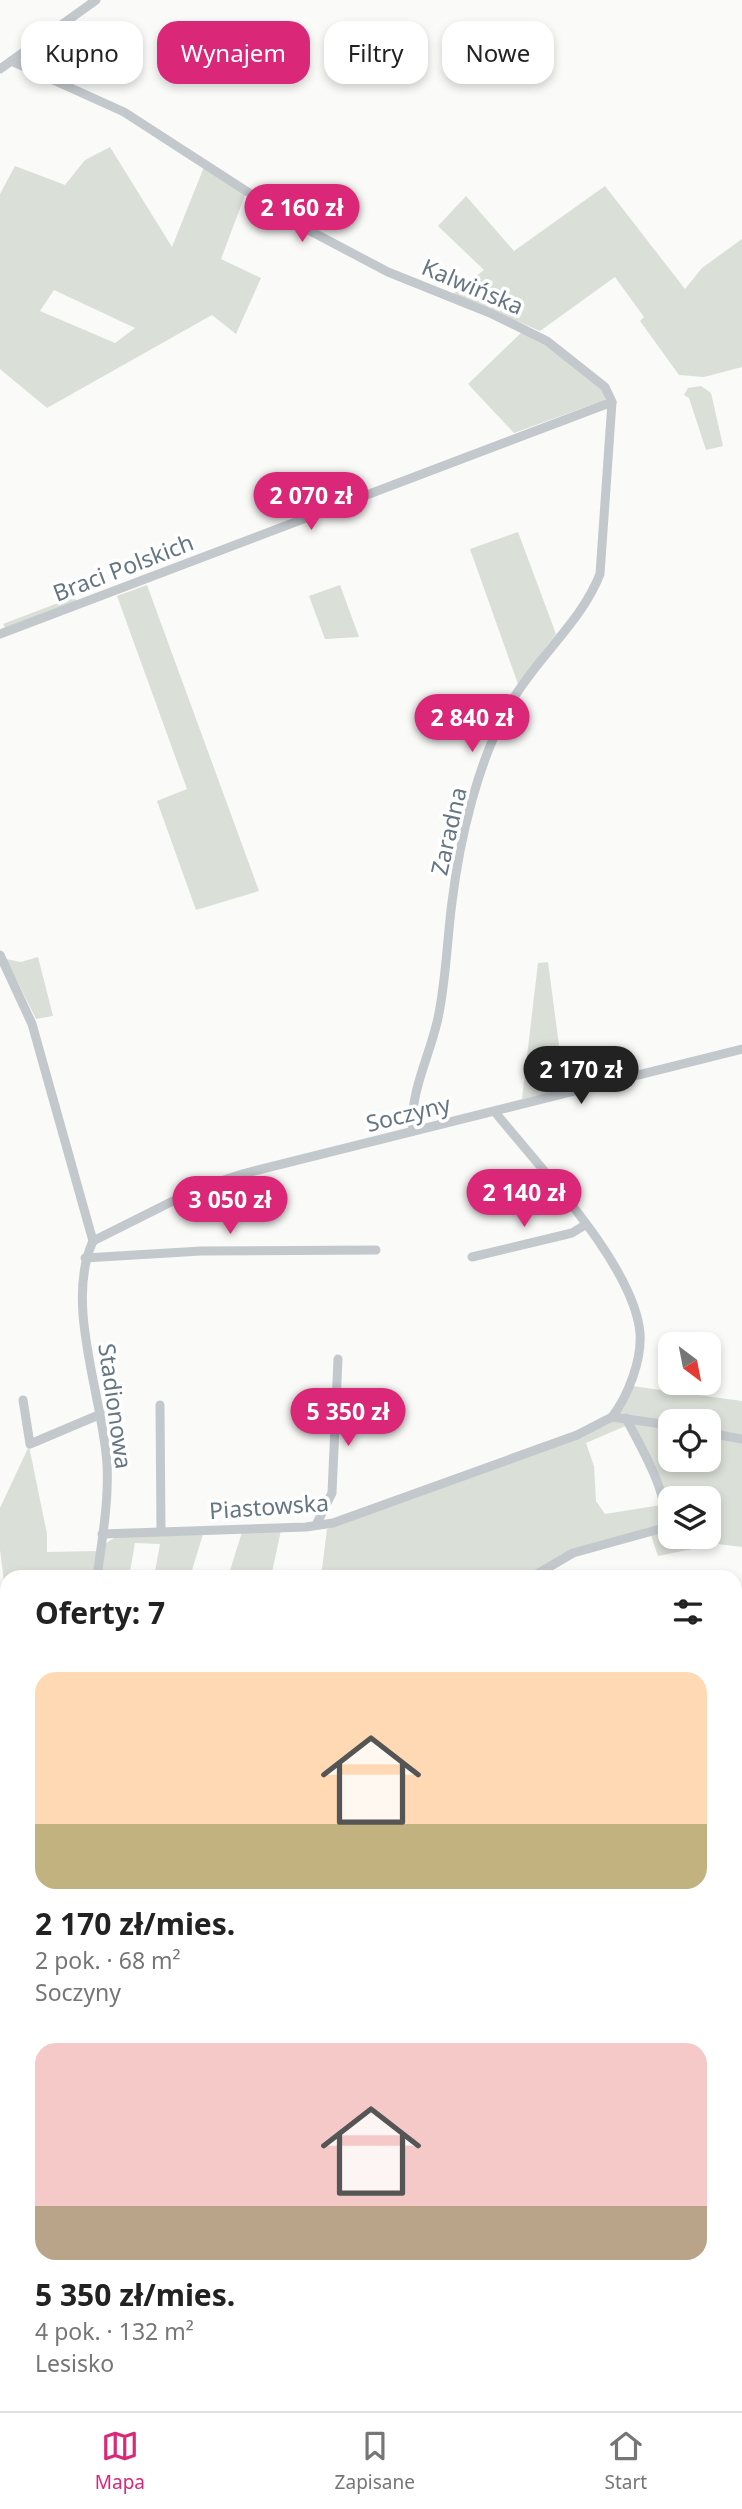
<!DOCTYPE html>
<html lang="pl">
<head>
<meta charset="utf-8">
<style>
	:root { --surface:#fff; --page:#f6f6f6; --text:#222; --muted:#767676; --line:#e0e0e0; --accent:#db2777 }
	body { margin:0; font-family:"Noto Sans",sans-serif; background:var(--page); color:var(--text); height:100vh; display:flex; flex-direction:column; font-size:26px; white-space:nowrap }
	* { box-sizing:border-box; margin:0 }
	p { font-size:23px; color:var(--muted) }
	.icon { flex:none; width:38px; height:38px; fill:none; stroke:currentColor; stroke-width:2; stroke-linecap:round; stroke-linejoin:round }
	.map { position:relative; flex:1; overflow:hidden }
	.details { position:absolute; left:0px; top:1570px; width:742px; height:842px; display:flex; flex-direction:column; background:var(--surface); border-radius:21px 21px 0 0; box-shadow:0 4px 10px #0003 }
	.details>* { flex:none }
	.top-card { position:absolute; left:21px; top:21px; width:700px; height:63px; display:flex; gap:14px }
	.needle { width:46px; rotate:148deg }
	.buttons { position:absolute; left:658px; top:1332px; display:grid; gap:14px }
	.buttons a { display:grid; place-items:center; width:63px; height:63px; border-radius:14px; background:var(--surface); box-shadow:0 4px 10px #0003; font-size:35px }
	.price { position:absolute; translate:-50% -60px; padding:0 16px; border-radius:24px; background:var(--accent); color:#fff; font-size:23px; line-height:46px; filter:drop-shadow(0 2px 4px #0008) }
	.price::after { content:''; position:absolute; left:50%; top:42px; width:21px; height:16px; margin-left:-10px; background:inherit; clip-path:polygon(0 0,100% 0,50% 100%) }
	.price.on { background:#222; color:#fff }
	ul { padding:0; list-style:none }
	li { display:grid; align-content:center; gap:14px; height:371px; padding:0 35px }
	li span { display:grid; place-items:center; height:217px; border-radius:21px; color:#555 }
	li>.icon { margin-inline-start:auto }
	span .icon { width:126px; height:126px; fill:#fffc; stroke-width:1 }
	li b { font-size:30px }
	h2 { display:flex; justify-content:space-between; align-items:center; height:84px; padding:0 35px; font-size:30px }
	.chip { padding:0 24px; border-radius:21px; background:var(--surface); box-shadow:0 4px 10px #0003; font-size:24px; line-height:63px }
	.chip.on { background:var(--accent); color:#fff }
	.tab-bar { display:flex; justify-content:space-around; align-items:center; height:98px; border-top:2px solid var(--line); background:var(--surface); font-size:19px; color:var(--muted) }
	.tab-bar a { display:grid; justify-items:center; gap:4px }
	.tab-bar .on { color:var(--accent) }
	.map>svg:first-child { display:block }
	.green { fill:#dadfd7; fill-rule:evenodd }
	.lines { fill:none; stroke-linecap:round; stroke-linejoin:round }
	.secondary-casing { stroke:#b3babf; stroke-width:14 }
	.street { stroke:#c3c8cc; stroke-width:9 }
	.secondary { stroke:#fff; stroke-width:12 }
	.labels { text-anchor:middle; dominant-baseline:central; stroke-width:7; stroke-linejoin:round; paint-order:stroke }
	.street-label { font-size:23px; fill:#657683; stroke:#fff }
</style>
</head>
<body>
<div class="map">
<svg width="742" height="2411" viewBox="0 0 742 2411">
	<rect width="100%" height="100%" fill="#fafaf8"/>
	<g class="green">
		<path d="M 110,147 L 172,247 L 204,167 L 245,195 L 221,259 L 261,278 L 236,334 L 212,315 L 47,408 L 0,369 L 0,194 L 15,166 L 65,185 L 85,160 ZM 54,290 L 135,328 L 115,343 L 40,311 Z"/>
		<path d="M 605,186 L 685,289 L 702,268 L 742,239 L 742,367 L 704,377 L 679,375 L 640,321 L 644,317 L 615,277 L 540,331 L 453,294 L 484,270 L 438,226 L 466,196 L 514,251 Z"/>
		<path d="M 522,332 L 543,343 L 604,389 L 605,400 L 514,433 L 468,384 Z"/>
		<path d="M 701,386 L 711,393 L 723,446 L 706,450 L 689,398 L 684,395 L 688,388 Z"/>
		<path d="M 518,532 L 556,634 L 518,684 L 470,549 Z"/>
		<path d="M 147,585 L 259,891 L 196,910 L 157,801 L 187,789 L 117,596 Z"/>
		<path d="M 340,585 L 359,637 L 325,639 L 309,596 Z"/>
		<path d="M 74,597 L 77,602 L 6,629 L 3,624 Z"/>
		<path d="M 38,957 L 53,1016 L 36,1019 L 6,959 L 21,962 Z"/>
		<path d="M 548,962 L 565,1091 L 522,1099 L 538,963 Z"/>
		<path d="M 632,1386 L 742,1401 L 742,1437 L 709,1431 L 709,1421 L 670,1421 L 616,1415 L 628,1400 Z"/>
		<path d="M 612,1420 L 625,1420 L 628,1425 L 586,1443 L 594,1466 L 596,1501 L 605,1514 L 661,1505 L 662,1514 L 657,1527 L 570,1551 L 537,1577 L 321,1577 L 327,1529 Z"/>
		<path d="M 630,1420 L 670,1428 L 670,1460 L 709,1460 L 709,1436 L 742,1441 L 742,1547 L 718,1544 L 658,1556 L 650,1532 L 660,1531 L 667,1513 ZM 670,1498 L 709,1498 L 709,1536 L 670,1536 Z"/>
		<path d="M 29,1446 L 47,1534 L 47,1552 L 98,1551 L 96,1577 L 7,1577 L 7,1605 L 0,1550 L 0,1508 Z"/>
		<path d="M 281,1530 L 271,1577 L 228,1577 L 242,1532 Z"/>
		<path d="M 203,1534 L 190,1577 L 154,1577 L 160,1544 L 135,1543 L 129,1577 L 100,1577 L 105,1544 L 117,1536 Z"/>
		<path d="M 7,1698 L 7,1731 L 0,1730 L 0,1701 Z"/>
		<path d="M 7,1806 L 7,1967 L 0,1965 L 0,1822 Z"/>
		<path d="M 7,2043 L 7,2164 L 0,2159 L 0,2048 Z"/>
		<path d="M 742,2146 L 742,2236 L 735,2248 L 735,2159 Z"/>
		<path d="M 0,2250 L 7,2254 L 7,2351 L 0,2365 Z"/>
		<path d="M 62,2405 L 62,2404 L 132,2405 L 128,2411 L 58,2411 Z"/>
	</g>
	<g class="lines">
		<g class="secondary-casing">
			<g id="secondary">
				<path d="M 0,1967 L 7,1969"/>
				<path d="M 735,1974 L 742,1975"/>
			</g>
		</g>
		<g class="street">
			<path d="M 11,61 L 124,112 L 297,224 L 388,272 L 490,313 L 547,341 L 605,387 L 612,402 L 600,574 C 581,623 536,658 510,704 C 478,761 460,837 452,902 C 447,940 446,981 438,1018 C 430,1056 409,1093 413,1131"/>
			<path d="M 0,69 L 96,0"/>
			<path d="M 0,634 L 612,402"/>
			<path d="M 0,955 L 32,1024 L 93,1241"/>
			<path d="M 495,1112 C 538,1166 634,1265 640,1333 C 642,1360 628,1396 612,1417"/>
			<path d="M 93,1241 L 197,1189 L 242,1174 L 742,1049"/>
			<path d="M 93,1241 C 64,1304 103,1397 107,1464 C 109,1501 102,1540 97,1577"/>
			<path d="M 472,1257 L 572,1233 L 585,1225"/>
			<path d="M 85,1258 L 201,1251 L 376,1250"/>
			<path d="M 23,1400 L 30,1444 L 101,1414"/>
			<path d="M 160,1405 L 161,1531"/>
			<path d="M 709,1433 L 742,1439"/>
			<path d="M 316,1525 L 332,1493 L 338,1359"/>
			<path d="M 102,1534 L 306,1527 L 333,1523 L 577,1435 L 612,1417 L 670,1425"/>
			<path d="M 532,1577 L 573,1553 L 660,1529 C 678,1506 637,1441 626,1418"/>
			<path d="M 0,1698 L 7,1696"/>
			<path d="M 0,2162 L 7,2166"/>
			<path d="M 735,2373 L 742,2377"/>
			<path d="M 289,2404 L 295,2411"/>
		</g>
		<use href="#secondary" class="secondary"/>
	</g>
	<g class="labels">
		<g class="street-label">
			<text transform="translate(473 286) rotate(23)">Kalwińska</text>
			<text transform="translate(123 567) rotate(-21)">Braci Polskich</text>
			<text transform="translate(448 831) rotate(-77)">Zaradna</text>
			<text transform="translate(408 1113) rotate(-14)">Soczyny</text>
			<text transform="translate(116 1406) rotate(82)">Stadionowa</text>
			<text transform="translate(269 1506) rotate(-4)">Piastowska</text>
		</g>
	</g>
</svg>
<div class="buttons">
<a><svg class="needle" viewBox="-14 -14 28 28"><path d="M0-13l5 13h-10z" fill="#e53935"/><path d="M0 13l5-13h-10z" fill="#767676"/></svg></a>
<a><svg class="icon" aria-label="locate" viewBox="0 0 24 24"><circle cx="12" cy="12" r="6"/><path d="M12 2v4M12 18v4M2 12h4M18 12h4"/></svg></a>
<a><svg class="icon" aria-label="layers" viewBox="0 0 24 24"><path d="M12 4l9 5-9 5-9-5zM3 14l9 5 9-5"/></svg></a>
</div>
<b class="price" style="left:302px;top:244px">2 160 zł</b>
<b class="price" style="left:311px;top:532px">2 070 zł</b>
<b class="price" style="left:472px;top:754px">2 840 zł</b>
<b class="price on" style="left:581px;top:1106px">2 170 zł</b>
<b class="price" style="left:524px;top:1229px">2 140 zł</b>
<b class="price" style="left:230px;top:1236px">3 050 zł</b>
<b class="price" style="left:348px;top:1448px">5 350 zł</b>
<div class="top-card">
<a class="chip">Kupno</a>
<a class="chip on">Wynajem</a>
<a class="chip">Filtry</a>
<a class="chip">Nowe</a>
</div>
<section class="details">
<h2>Oferty: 7<svg class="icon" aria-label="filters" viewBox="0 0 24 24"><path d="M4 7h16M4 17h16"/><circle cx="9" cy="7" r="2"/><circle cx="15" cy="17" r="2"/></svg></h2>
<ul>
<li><span style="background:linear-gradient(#ffd9b3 70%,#c2b280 0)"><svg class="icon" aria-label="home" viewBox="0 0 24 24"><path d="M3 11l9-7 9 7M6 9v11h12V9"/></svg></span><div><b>2 170 zł/mies.</b><p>2 pok. · 68 m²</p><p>Soczyny</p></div></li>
<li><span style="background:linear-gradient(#f6c9c9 75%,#b9a48a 0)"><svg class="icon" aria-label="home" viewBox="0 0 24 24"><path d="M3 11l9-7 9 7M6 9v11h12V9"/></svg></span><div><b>5 350 zł/mies.</b><p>4 pok. · 132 m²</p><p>Lesisko</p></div></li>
</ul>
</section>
</div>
<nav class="tab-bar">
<a class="on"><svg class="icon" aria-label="map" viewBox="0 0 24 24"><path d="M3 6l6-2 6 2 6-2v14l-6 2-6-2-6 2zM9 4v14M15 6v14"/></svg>Mapa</a>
<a><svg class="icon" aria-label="saved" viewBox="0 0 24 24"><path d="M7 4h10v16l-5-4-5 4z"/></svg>Zapisane</a>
<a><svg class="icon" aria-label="home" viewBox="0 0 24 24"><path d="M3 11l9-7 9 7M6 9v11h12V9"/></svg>Start</a>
</nav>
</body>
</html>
